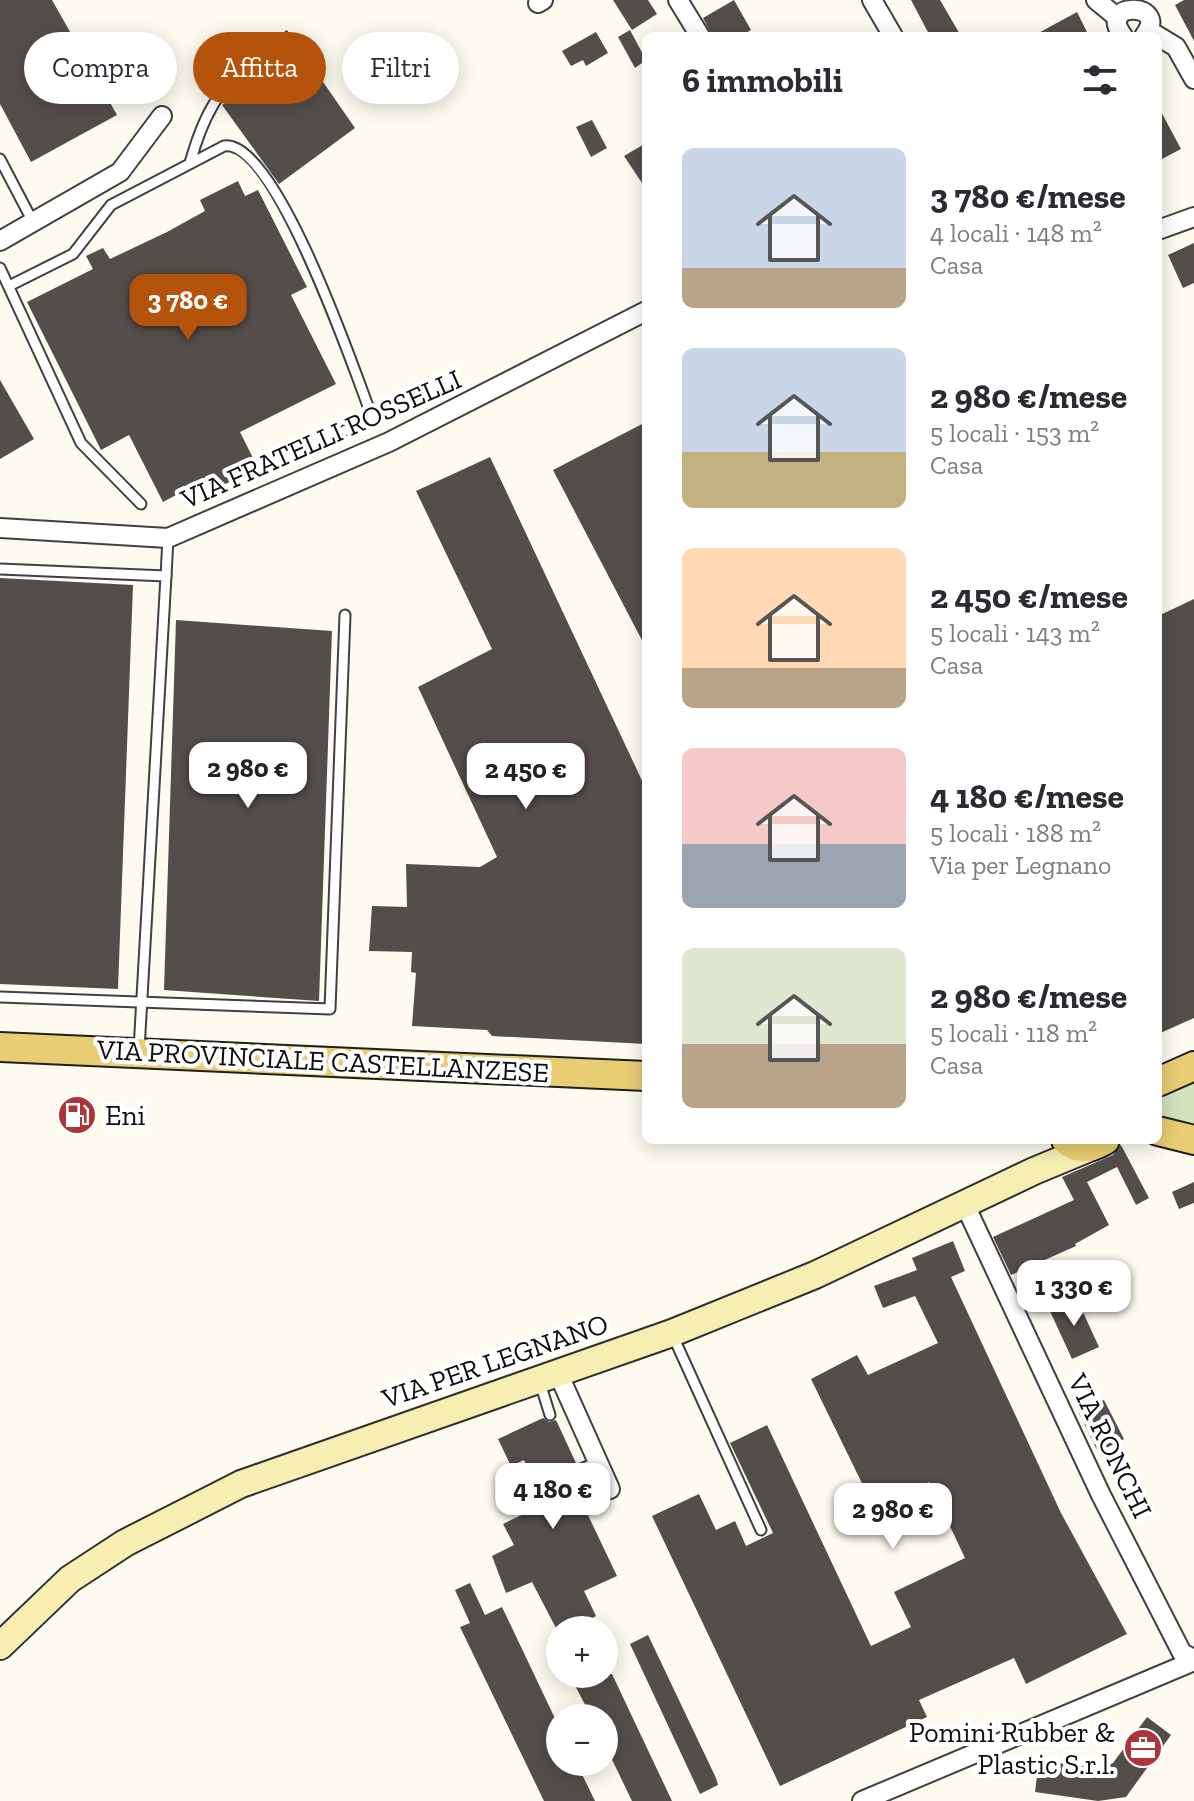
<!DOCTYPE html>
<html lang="it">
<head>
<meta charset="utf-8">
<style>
	:root { --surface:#fff; --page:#f2f2f3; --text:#2b2b33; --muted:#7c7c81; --accent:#b45309 }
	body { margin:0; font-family:"Zilla Slab",serif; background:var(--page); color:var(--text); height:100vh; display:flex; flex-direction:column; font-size:30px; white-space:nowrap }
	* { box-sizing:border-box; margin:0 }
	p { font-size:26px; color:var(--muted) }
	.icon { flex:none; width:44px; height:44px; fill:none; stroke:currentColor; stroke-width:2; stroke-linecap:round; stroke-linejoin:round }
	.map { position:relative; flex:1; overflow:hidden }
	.details { position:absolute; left:642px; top:32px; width:520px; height:1112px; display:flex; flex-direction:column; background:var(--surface); border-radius:12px; box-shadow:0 4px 20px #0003 }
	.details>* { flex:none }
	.top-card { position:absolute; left:24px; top:32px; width:498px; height:72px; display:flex; gap:16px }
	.controls { position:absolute; left:546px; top:1616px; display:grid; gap:16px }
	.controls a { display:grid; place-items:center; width:72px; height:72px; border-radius:50%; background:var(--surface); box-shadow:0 4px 20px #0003; font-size:40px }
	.price { position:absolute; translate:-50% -68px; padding:0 18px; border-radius:16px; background:#fff; color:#222; font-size:26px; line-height:52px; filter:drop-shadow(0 2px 4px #0008) }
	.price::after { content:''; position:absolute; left:50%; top:48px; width:24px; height:18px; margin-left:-12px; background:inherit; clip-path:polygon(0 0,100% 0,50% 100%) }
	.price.selected { background:var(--accent); color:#fff }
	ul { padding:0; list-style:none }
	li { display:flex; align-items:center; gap:24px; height:200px; padding:0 40px }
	li span { display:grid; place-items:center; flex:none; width:224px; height:160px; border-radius:12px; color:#555 }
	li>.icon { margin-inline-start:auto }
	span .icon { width:96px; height:96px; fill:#fffc; stroke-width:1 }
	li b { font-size:34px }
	h2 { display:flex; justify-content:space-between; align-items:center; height:96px; padding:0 40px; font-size:34px }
	.pill { padding:0 28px; border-radius:36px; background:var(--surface); box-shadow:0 4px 20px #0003; font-size:28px; line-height:72px }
	.pill.selected { background:var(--accent); color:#fff }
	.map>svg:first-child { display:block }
	.green { fill:#d1e4bc }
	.building { fill:#544e4b }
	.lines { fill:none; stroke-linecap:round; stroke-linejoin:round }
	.lane-casing { stroke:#404040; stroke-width:13 }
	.street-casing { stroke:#404040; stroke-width:22 }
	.secondary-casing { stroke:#2f2f2f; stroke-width:30 }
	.primary-casing { stroke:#1e1e1e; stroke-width:32 }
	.lane { stroke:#fff; stroke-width:9 }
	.street { stroke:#fff; stroke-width:18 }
	.secondary { stroke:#f6efb1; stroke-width:26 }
	.primary { stroke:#e9cd73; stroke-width:28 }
	.labels { text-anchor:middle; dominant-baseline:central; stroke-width:8; stroke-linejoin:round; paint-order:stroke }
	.street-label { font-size:28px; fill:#0d0d0d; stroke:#fff }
	.poi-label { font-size:28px; fill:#0d0d0d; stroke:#fff; text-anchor:start }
</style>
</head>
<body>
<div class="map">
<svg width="1194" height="1801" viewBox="0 0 1194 1801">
	<rect width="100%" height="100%" fill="#fdfaef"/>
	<path class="green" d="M 1194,1077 L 1194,1129 L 1158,1122 L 1158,1093 Z"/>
	<g class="building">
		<path d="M 0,0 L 52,0 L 117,115 L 31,162 L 0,104 Z"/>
		<path d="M 613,0 L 648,0 L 657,14 L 632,30 Z"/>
		<path d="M 734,0 L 751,30 L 741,36 L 712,36 L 703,18 Z"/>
		<path d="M 911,0 L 940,0 L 961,36 L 930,36 Z"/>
		<path d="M 1184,0 L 1194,0 L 1194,41 L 1175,5 Z"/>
		<path d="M 1077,12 L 1089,36 L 1033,36 Z"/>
		<path d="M 287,30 L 355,128 L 279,184 L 222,105 L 259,78 L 252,66 L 264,57 L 259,48 Z"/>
		<path d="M 630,30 L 646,60 L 635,68 L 618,37 Z"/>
		<path d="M 596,32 L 608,53 L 586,66 L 583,60 L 571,66 L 562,51 Z"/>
		<path d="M 1158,106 L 1181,149 L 1162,159 L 1158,151 Z"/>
		<path d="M 592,120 L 607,148 L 591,157 L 576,127 Z"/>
		<path d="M 646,143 L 646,189 L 624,156 Z"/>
		<path d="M 238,181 L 245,196 L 258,190 L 307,287 L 291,295 L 336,384 L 240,432 L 258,468 L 211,491 L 208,478 L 163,502 L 129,435 L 101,450 L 27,302 L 93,269 L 86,256 L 103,248 L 110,259 L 167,232 L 205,211 L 200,200 Z"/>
		<path d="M 1194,243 L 1194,283 L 1183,288 L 1168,255 Z"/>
		<path d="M 0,380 L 34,439 L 0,459 Z"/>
		<path d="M 646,422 L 646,648 L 553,470 Z"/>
		<path d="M 490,457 L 646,789 L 646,1044 L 492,1036 L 487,1030 L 412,1026 L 416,973 L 411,972 L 412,952 L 369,951 L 372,906 L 407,907 L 406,864 L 480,867 L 497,857 L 418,687 L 492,649 L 416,491 Z"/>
		<path d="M 0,578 L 133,585 L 118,989 L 0,984 Z"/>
		<path d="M 1194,599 L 1194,1018 L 1158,1034 L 1158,616 Z"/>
		<path d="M 176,620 L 332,631 L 319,1001 L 164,990 Z"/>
		<path d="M 1121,1145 L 1149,1198 L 1136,1205 L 1117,1167 L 1087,1182 L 1109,1225 L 1075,1244 L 1076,1246 L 1011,1275 L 993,1237 L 1074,1200 L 1062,1177 L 1113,1155 Z"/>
		<path d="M 1194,1182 L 1194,1203 L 1179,1209 L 1172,1192 Z"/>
		<path d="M 953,1241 L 965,1271 L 951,1277 L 1061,1513 L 1127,1634 L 1026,1684 L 1014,1658 L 919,1700 L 927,1717 L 780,1786 L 652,1516 L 699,1494 L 716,1530 L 735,1521 L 746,1546 L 773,1533 L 730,1443 L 767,1425 L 871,1646 L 911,1627 L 894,1592 L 965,1558 L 929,1482 L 877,1514 L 811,1379 L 857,1355 L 868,1375 L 938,1343 L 915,1296 L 883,1308 L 874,1286 L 917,1270 L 912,1258 Z"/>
		<path d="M 1076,1297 L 1099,1347 L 1072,1359 L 1049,1309 Z"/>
		<path d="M 1104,1400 L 1124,1439 L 1098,1452 L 1079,1413 Z"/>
		<path d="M 543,1418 L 549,1422 L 556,1420 L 576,1463 L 572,1468 L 573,1474 L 582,1477 L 588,1488 L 577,1492 L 617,1576 L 584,1591 L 596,1616 L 587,1621 L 591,1630 L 557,1630 L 532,1582 L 506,1593 L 492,1556 L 514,1545 L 503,1524 L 544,1504 L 524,1460 L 511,1466 L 498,1439 Z"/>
		<path d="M 470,1583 L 485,1615 L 502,1607 L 560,1729 L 560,1762 L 576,1762 L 595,1801 L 544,1801 L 460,1627 L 470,1623 L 455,1590 Z"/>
		<path d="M 648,1635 L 716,1778 L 718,1785 L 700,1794 L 630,1644 Z"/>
		<path d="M 569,1674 L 612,1674 L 672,1801 L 632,1801 L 604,1743 L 604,1718 L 592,1718 Z"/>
		<path d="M 1147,1717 L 1171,1735 L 1126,1797 L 1098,1801 L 1035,1792 L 1039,1760 L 1100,1769 L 1113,1763 Z"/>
	</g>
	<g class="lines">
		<g class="lane-casing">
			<g id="lane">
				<path d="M 0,159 L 33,222"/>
				<path d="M 190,163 C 205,109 218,95 253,53"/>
				<path d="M 0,268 L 81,443 L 141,504"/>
				<path d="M 9,286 L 73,254 L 111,205 L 224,146 C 276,139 355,372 372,417 L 340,433"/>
				<path d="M 0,569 L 166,576 L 139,1050"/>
				<path d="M 166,576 L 168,538"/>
				<path d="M 0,997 L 330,1009 L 345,615"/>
				<path d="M 673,1336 L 761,1530"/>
				<path d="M 540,1383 L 550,1415"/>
				<path d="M 579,1470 L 597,1462"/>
			</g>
		</g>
		<g class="street-casing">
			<g id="street">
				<path d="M 678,0 L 700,36"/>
				<path d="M 872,0 L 893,36"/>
				<path d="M 1096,0 L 1118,18"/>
				<path d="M 538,3 L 543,0"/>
				<path d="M 1148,30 L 1176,47 L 1194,79"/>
				<path d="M 1123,36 C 1095,0 1172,2 1144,36"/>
				<path d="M 1158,230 L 1194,217"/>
				<path d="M 0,241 L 120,172 L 162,116"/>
				<path d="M 0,528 L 168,538 L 389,442 L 646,311"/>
				<path d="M 965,1205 L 1101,1495 L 1182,1653 L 1194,1659"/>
				<path d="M 558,1373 L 610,1489"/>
				<path d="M 862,1801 L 1194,1661"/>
			</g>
		</g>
		<g class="secondary-casing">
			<path id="secondary" d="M 0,1646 L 70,1579 L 125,1543 L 241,1484 L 672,1333 L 815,1275 L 1034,1171 L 1092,1147"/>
		</g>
		<g class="primary-casing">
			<g id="primary">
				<path d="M 0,1047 L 646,1076"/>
				<path d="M 1158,1082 L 1194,1066"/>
				<path d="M 1158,1131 L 1194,1140"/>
				<path d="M 1066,1140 C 1079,1151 1091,1148 1105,1140"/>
			</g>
		</g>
		<use href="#lane" class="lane"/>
		<use href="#street" class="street"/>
		<use href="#secondary" class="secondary"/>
		<use href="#primary" class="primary"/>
	</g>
	<defs>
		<g id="fuel-disc" transform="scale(2)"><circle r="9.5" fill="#ad353a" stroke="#fff"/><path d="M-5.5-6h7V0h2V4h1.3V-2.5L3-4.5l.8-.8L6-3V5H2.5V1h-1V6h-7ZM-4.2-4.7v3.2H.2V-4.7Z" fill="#fff"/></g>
		<g id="office-disc" transform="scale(2)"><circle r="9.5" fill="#ad353a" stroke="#fff"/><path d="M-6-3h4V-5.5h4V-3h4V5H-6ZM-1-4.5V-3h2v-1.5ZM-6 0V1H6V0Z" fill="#fff"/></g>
	</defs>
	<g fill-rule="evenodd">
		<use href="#fuel-disc" x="77" y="1115"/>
		<use href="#office-disc" x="1143" y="1748"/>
	</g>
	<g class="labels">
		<g class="street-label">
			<text transform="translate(321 439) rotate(-24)">VIA FRATELLI ROSSELLI</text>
			<text transform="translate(323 1061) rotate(3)">VIA PROVINCIALE CASTELLANZESE</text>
			<text transform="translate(495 1361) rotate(-19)">VIA PER LEGNANO</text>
			<text transform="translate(1110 1446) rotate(64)">VIA RONCHI</text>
		</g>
		<g class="poi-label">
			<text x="105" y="1115">Eni</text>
			<text x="1115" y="1732" text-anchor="end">Pomini Rubber &amp;<tspan x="1115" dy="32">Plastic S.r.l.</tspan></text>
		</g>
	</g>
</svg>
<div class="controls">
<a>+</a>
<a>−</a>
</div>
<b class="price selected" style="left:188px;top:342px">3 780 €</b>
<b class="price" style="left:248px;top:810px">2 980 €</b>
<b class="price" style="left:526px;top:811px">2 450 €</b>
<b class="price" style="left:1074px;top:1328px">1 330 €</b>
<b class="price" style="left:553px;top:1531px">4 180 €</b>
<b class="price" style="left:893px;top:1551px">2 980 €</b>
<div class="top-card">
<a class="pill">Compra</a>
<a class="pill selected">Affitta</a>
<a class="pill">Filtri</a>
</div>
<section class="details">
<h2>6 immobili<svg class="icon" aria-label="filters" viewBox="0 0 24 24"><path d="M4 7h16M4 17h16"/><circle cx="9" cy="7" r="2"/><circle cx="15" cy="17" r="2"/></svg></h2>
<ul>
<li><span style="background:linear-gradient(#c9d6e8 75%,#b9a48a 0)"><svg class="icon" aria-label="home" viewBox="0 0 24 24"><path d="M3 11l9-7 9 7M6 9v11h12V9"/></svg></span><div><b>3 780 €/mese</b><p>4 locali · 148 m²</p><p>Casa</p></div></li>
<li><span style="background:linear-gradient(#c9d6e8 65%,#c2b280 0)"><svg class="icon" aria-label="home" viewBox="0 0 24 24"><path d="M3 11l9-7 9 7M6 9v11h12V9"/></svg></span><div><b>2 980 €/mese</b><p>5 locali · 153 m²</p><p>Casa</p></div></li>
<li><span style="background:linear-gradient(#ffd9b3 75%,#b9a48a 0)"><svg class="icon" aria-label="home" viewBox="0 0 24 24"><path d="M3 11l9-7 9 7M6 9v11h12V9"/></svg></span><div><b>2 450 €/mese</b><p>5 locali · 143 m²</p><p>Casa</p></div></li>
<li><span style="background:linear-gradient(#f6c9c9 60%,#9aa5b1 0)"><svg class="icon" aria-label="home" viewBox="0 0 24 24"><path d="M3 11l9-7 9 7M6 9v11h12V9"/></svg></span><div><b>4 180 €/mese</b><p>5 locali · 188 m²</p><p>Via per Legnano</p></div></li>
<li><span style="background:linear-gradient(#dfe7d0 60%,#b9a48a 0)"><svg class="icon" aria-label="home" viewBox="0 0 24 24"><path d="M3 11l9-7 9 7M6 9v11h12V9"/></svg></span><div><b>2 980 €/mese</b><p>5 locali · 118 m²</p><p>Casa</p></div></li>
</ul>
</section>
</div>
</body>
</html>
